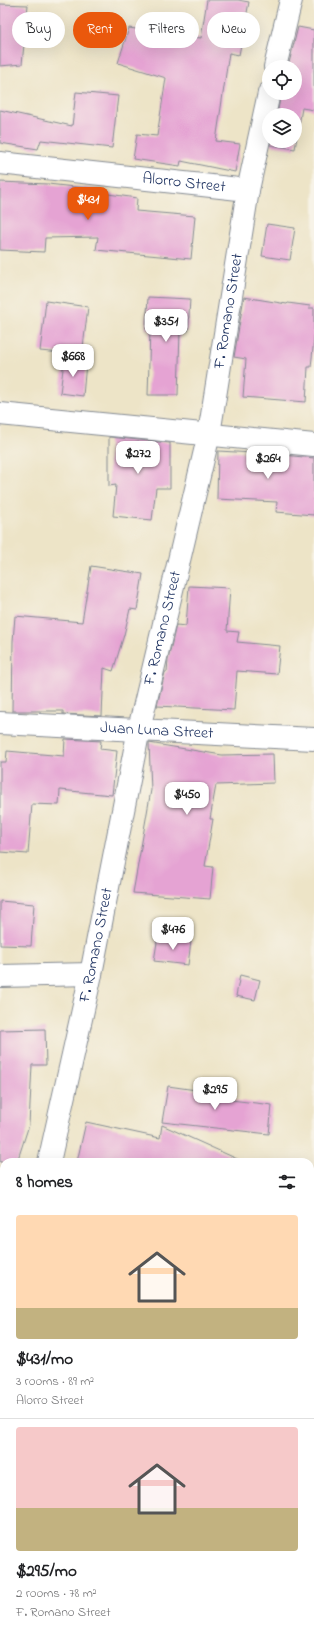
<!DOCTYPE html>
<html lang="en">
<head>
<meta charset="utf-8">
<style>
	:root { --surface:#fff; --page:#f2f2f2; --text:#202124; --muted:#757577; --line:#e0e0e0; --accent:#ea580c }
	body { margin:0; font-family:"Indie Flower",sans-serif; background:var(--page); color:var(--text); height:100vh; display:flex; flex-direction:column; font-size:15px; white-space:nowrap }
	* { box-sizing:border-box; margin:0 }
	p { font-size:13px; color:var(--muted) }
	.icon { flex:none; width:22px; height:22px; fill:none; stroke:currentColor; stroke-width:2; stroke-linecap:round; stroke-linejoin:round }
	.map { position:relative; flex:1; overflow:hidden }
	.sheet { position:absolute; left:0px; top:1158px; width:314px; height:480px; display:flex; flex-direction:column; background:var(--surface); border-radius:12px 12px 0 0; box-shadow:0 4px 16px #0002 }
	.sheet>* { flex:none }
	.banner { position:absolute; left:12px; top:12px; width:290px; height:36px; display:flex; gap:8px }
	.fabs { position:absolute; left:262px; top:60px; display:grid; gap:8px }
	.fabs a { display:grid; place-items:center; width:40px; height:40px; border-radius:50%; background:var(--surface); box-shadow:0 4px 16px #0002; font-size:20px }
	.price { position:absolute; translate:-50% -34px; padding:0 9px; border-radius:8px; background:#fff; color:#222; font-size:13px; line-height:26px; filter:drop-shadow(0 1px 2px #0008) }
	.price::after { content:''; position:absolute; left:50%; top:24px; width:12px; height:9px; margin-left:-6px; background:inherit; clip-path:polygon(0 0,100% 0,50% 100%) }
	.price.on { background:var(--accent); color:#fff }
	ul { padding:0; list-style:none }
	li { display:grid; align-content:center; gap:8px; height:212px; padding:0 16px }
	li+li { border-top:1px solid var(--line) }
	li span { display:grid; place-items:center; height:124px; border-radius:4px; color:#555 }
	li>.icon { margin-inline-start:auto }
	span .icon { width:72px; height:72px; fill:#fffc; stroke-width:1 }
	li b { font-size:17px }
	h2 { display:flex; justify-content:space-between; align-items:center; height:48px; padding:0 16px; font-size:17px }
	.tag { padding:0 14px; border-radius:18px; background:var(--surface); box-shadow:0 4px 16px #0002; font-size:14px; line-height:36px }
	.tag.on { background:var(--accent); color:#fff }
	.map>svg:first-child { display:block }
	.built { fill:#f4cfdd }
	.building { fill:#e5a3d3 }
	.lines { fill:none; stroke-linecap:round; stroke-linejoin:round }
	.minor-casing { stroke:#848a92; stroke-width:24 }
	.tertiary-casing { stroke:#848a92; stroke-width:24 }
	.minor { stroke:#fff; stroke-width:22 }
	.tertiary { stroke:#fff; stroke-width:22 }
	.labels { text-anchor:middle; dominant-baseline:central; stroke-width:3.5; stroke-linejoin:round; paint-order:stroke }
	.street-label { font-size:16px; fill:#1b2f5e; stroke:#f7f3e8 }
</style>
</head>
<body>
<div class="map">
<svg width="314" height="1638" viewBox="0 0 314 1638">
	<rect width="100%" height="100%" fill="#f7f3e8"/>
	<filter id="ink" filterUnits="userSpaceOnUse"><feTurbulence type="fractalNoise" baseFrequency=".025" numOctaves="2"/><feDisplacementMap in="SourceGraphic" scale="8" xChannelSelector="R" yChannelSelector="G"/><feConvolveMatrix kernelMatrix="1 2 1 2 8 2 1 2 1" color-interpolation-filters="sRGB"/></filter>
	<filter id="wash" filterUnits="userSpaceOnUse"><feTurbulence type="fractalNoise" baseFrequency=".012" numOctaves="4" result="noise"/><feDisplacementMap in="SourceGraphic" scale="16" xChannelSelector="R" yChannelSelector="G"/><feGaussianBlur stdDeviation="0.9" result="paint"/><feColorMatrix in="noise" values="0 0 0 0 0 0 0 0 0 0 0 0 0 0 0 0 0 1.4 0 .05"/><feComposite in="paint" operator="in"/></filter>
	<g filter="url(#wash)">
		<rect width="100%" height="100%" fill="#ede4c7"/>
		<path class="built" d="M 4,1620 L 4,1634 L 84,1634 L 89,1638 L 0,1638 L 0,1627 Z"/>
		<g id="blocks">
			<g class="building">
				<path d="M 207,0 L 238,0 L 249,2 L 239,55 L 229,53 L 216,141 L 240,144 L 235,172 L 181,161 L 180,166 L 133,159 L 137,134 L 157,136 L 166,78 L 118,63 L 129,28 L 201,38 Z"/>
				<path d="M 0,4 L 28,5 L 22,64 L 0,66 Z"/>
				<path d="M 298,27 L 314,30 L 314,110 L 302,108 L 295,149 L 270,145 L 271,141 L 295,141 L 295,115 L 277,115 L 281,93 L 295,93 L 295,67 L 288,67 Z"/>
				<path d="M 76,92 L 118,96 L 112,148 L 41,140 L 38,149 L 0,143 L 0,110 L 72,126 Z"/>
				<path d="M 0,182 L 48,184 L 101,190 L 101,193 L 137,198 L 136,211 L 195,216 L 191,259 L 96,250 L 98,237 L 45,238 L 44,252 L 0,250 Z"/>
				<path d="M 267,224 L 295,228 L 290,260 L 262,256 Z"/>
				<path d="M 148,297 L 190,299 L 188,331 L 180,331 L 178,395 L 148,395 L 150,329 L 146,329 Z"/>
				<path d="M 244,297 L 287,304 L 288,303 L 310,306 L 309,308 L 314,308 L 314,339 L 311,367 L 308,367 L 306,402 L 243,397 L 246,359 L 234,357 Z"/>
				<path d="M 46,301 L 88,307 L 82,355 L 40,351 Z"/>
				<path d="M 64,361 L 86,363 L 83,396 L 60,393 Z"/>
				<path d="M 109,437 L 170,443 L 170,488 L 156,488 L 152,520 L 113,516 L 116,485 L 109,486 Z"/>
				<path d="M 218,451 L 272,454 L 314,458 L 314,515 L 276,512 L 277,502 L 217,499 Z"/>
				<path d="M 91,566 L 143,574 L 137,610 L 130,609 L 124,635 L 113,671 L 104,668 L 102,716 L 63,714 L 63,711 L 12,711 L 13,641 L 15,616 L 82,622 Z"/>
				<path d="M 189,586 L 230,588 L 227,631 L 239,632 L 237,642 L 280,646 L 277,674 L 237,671 L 234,710 L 157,706 L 165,672 L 167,672 L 168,660 L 176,625 L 186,626 Z"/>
				<path d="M 65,739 L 101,741 L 100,749 L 117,751 L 112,795 L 60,790 L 59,805 L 32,804 L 28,854 L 0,852 L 0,762 L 6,762 L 7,751 L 64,756 Z"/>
				<path d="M 149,743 L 222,755 L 273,754 L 274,783 L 216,785 L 210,819 L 213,819 L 205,866 L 213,867 L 210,899 L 133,893 L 151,790 Z"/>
				<path d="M 0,901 L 34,904 L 31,946 L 0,945 Z"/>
				<path d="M 158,936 L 191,941 L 188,965 L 154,961 Z"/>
				<path d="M 240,975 L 260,980 L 255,1000 L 236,996 Z"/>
				<path d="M 45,1029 L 46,1065 L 32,1065 L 29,1125 L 17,1162 L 0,1162 L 0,1030 Z"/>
				<path d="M 168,1086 L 224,1094 L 223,1099 L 272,1105 L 269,1134 L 162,1122 Z"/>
				<path d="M 86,1122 L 160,1138 L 162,1125 L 244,1162 L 77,1162 Z"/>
			</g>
		</g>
	</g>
	<g filter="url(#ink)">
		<use href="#blocks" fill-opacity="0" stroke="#848a92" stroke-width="1"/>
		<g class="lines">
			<g class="minor-casing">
				<g id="minor">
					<path d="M 275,67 L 291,0"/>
					<path id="s1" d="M 0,163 L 248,190"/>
					<path id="s2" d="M 0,723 L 314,739"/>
					<path d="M 0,976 L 91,974"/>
					<path id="s3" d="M 49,1162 L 91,974 L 139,729 L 209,434 L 248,190 L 269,93"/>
					<path d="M 0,1379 L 4,1361"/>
				</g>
			</g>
			<g class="tertiary-casing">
				<path id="tertiary" d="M 0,414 L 314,445"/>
			</g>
			<use href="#minor" class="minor"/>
			<use href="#tertiary" class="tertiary"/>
		</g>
	</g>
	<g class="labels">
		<g class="street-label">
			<text stroke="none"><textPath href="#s1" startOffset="185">Alorro Street</textPath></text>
			<text stroke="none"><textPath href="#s3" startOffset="870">F. Romano Street</textPath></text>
			<text stroke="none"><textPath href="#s3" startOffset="546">F. Romano Street</textPath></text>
			<text stroke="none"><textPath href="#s2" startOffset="157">Juan Luna Street</textPath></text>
			<text stroke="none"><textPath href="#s3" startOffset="222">F. Romano Street</textPath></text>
		</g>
	</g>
</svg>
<div class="fabs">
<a><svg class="icon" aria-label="locate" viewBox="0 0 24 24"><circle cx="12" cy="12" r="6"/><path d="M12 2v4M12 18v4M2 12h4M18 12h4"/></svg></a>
<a><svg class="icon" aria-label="layers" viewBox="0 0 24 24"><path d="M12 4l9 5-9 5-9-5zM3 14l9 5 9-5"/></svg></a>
</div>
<b class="price on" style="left:88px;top:221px">$431</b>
<b class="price" style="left:166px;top:343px">$351</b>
<b class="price" style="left:73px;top:378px">$668</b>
<b class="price" style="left:138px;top:475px">$272</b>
<b class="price" style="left:268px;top:480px">$264</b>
<b class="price" style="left:187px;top:816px">$450</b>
<b class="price" style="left:173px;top:951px">$476</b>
<b class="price" style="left:215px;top:1111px">$295</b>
<div class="banner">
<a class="tag">Buy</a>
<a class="tag on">Rent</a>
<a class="tag">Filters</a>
<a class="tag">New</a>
</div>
<section class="sheet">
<h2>8 homes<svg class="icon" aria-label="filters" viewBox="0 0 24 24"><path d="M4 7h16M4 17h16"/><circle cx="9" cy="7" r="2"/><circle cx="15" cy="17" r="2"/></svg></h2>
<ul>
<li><span style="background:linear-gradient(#ffd9b3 75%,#c2b280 0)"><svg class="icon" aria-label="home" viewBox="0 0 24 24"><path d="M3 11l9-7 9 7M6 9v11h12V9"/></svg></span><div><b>$431/mo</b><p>3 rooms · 89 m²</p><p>Alorro Street</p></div></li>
<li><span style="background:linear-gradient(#f6c9c9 65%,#c2b280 0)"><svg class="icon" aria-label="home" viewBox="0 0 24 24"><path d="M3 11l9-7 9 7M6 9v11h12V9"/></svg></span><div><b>$295/mo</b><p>2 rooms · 78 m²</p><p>F. Romano Street</p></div></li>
</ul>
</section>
</div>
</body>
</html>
